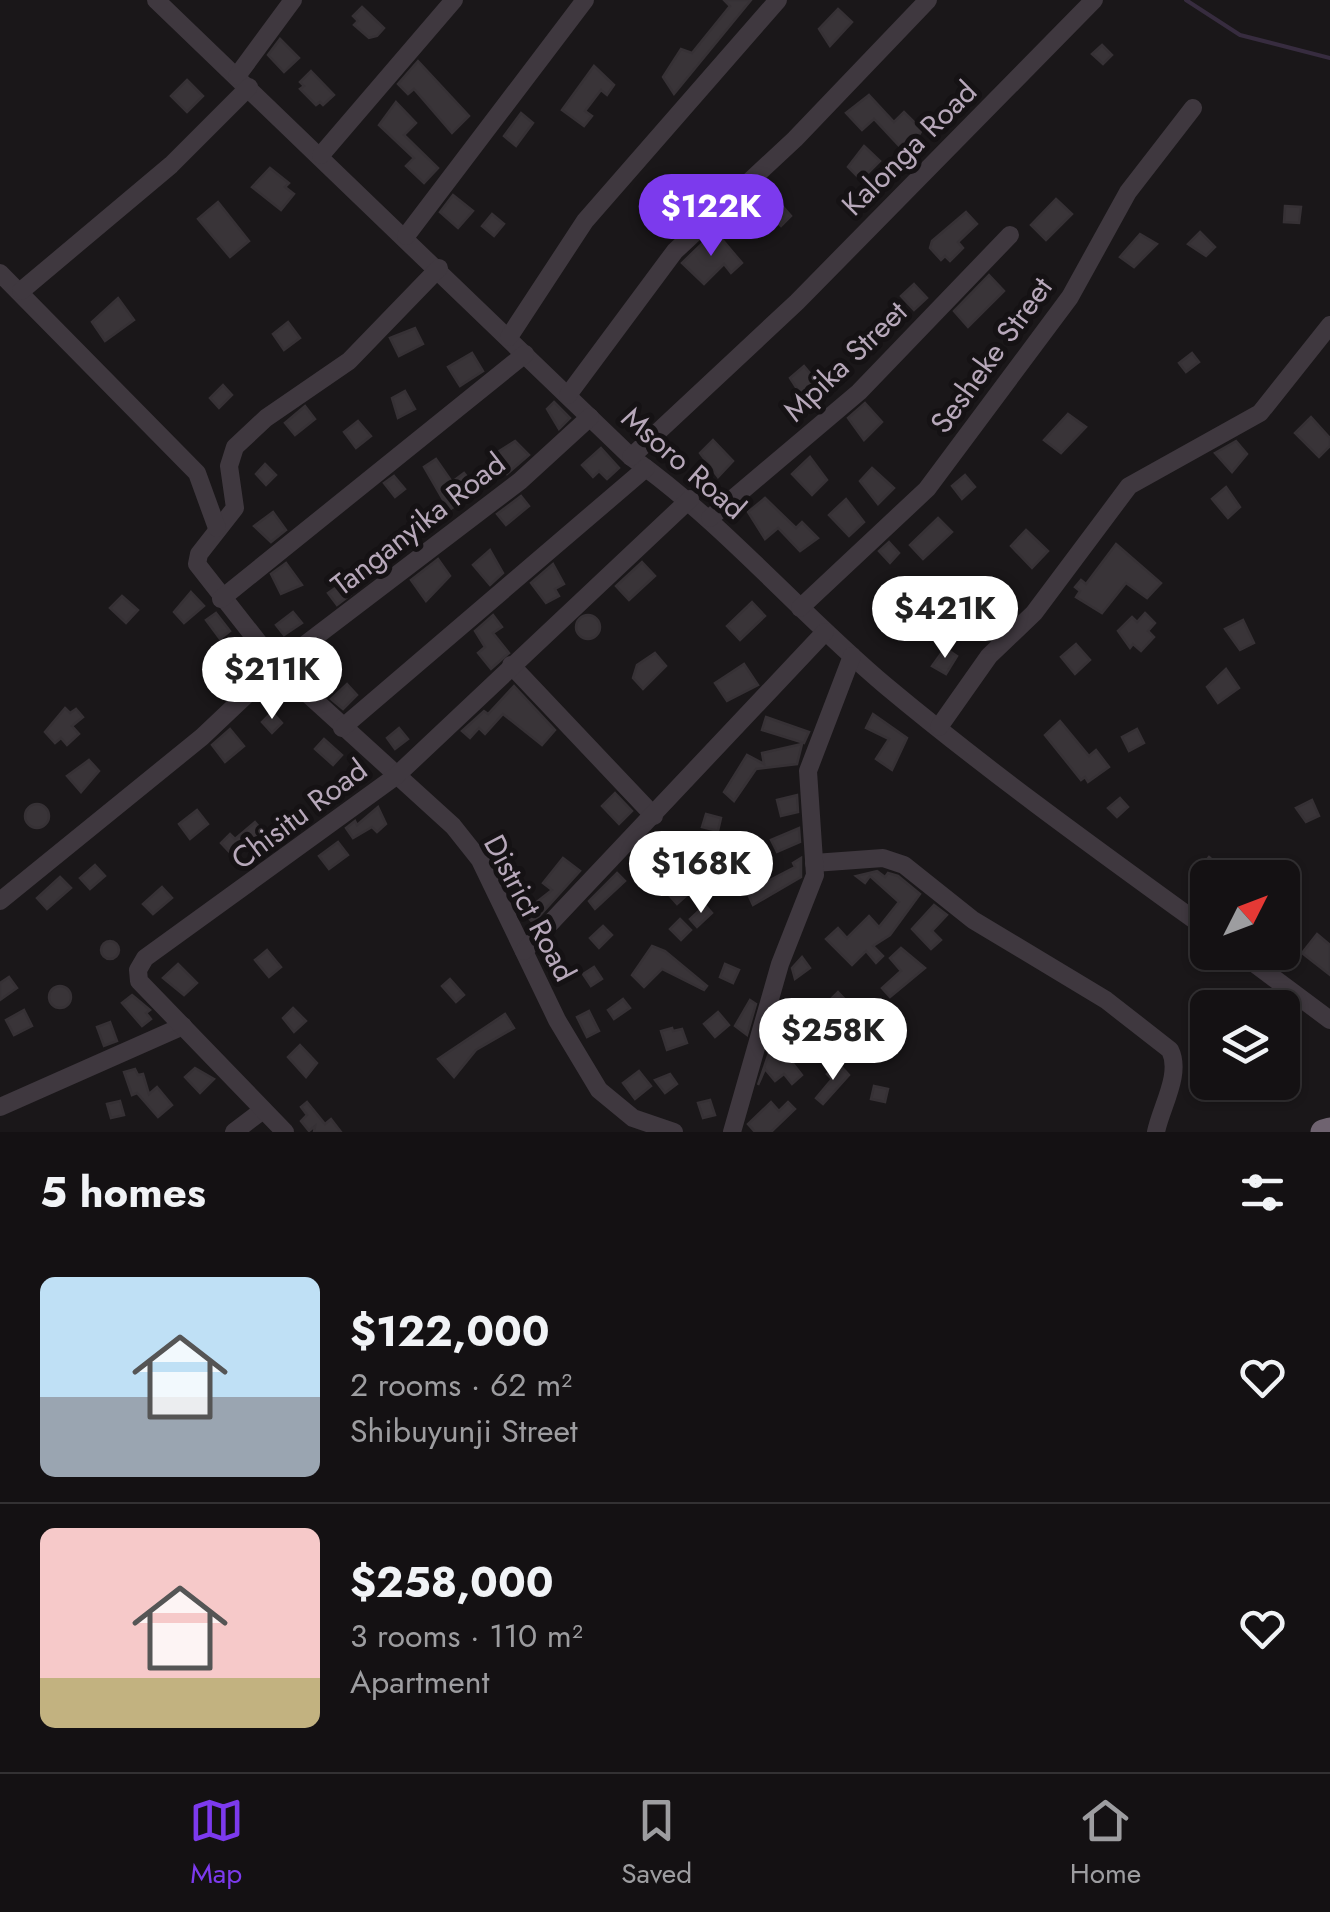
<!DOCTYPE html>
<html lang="en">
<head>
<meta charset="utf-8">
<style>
	:root { --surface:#141113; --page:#1d1a1c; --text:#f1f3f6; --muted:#9d9da0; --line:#333133; --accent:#7c3aed }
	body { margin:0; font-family:Jost,sans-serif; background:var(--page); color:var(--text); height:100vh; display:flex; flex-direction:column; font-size:38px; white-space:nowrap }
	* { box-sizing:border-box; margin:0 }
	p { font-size:32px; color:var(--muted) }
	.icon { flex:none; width:55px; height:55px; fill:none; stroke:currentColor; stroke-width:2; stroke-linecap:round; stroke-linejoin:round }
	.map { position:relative; height:1132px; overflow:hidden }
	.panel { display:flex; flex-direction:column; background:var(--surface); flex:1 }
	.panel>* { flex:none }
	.needle { width:65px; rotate:48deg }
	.fabs { position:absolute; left:1190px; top:860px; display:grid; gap:20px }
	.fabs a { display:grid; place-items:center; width:110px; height:110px; border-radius:15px; background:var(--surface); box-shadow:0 2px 8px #0004,0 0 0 2px var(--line); font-size:50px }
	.price { position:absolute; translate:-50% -85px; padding:0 22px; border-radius:35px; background:#fff; color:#222; font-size:32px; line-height:65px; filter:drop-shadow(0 2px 5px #0008) }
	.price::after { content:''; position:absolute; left:50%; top:60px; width:30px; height:22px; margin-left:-15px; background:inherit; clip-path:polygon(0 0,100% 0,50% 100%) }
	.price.selected { background:var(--accent); color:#fff }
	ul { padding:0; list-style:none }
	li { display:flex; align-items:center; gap:30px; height:250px; padding:0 40px }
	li+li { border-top:2px solid var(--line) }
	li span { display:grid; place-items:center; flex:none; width:280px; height:200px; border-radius:15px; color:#555 }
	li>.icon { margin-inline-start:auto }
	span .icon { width:120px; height:120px; fill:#fffc; stroke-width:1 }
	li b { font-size:42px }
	h2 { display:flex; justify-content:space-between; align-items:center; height:120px; padding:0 40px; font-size:42px }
	.menu { display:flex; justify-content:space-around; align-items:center; height:140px; border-top:2px solid var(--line); background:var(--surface); font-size:28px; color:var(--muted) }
	.menu a { display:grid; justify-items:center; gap:5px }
	.menu .selected { color:var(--accent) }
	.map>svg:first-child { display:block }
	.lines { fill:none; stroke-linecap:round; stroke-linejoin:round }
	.stream { stroke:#372c3f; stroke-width:4 }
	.building { fill:#393438; stroke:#363135; stroke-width:2.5 }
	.minor { stroke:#3f383f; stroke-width:18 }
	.highway { stroke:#6f6370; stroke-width:25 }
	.labels { text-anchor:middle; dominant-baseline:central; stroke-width:10; stroke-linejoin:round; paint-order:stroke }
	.street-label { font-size:30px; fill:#b7a8ba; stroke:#151214 }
</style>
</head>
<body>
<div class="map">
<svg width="1330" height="1132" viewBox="0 0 1330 1132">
	<rect width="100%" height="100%" fill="#1a1719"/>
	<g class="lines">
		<path class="stream" d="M 1186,0 L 1240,35 L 1330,58"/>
	</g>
	<g class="building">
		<path d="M 724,0 L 751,0 L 674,94 L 663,77 L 681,49 L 692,53 L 730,6 Z"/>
		<path d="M 362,7 L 384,28 L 377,36 L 369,38 L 354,25 L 358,21 L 353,16 Z"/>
		<path d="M 838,9 L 852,22 L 830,46 L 819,29 Z"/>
		<path d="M 280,39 L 299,58 L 284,72 L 268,55 Z"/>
		<path d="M 1102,45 L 1112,55 L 1103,64 L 1092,54 Z"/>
		<path d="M 418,61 L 469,116 L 452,133 L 414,89 L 408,94 L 398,84 Z"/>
		<path d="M 594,66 L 614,85 L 607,95 L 601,90 L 585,111 L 592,116 L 584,126 L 562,110 Z"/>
		<path d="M 311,71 L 334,95 L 323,105 L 320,102 L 316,105 L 300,89 L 304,86 L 300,82 Z"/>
		<path d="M 187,80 L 203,96 L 187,112 L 171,96 Z"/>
		<path d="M 869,95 L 894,122 L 904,112 L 922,130 L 911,148 L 907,144 L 902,149 L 874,119 L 862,130 L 846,113 Z"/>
		<path d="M 396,102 L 416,123 L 404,135 L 438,168 L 424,183 L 406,166 L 414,158 L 379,125 Z"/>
		<path d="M 521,113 L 533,123 L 516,146 L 504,136 Z"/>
		<path d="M 864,146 L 880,161 L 861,180 L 848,167 Z"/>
		<path d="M 270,168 L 289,183 L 285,187 L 294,194 L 281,210 L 252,187 Z"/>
		<path d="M 764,185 L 791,216 L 781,226 L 752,196 Z"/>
		<path d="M 453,195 L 473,211 L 458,228 L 440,212 Z"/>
		<path d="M 1056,199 L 1072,214 L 1046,240 L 1031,225 Z"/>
		<path d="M 218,202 L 249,241 L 230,257 L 198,219 Z"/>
		<path d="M 1285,206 L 1301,207 L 1299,223 L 1284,222 Z"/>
		<path d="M 966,212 L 977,224 L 958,242 L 963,248 L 950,261 L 945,256 L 941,260 L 930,248 L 932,241 Z"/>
		<path d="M 492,214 L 504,224 L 494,236 L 482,226 Z"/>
		<path d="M 715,231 L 742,263 L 731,273 L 724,264 L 704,284 L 682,263 Z"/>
		<path d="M 1200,232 L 1215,247 L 1206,256 L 1188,244 Z"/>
		<path d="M 1140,234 L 1157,244 L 1134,267 L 1120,257 Z"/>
		<path d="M 989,275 L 1004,291 L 968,327 L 954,311 Z"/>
		<path d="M 914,284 L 927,298 L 914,310 L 901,296 Z"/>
		<path d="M 118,298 L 134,320 L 105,341 L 92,322 Z"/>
		<path d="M 288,322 L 300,338 L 284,350 L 273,334 Z"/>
		<path d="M 415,328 L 423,344 L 399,356 L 390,338 Z"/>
		<path d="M 472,353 L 483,371 L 460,386 L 448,367 Z"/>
		<path d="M 1192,353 L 1199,362 L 1186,372 L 1179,363 Z"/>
		<path d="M 804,366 L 819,384 L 803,398 L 790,378 Z"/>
		<path d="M 223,385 L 232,395 L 219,408 L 210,398 Z"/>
		<path d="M 405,391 L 415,409 L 398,418 L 392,398 Z"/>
		<path d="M 554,402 L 570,418 L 559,429 L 547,409 Z"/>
		<path d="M 865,403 L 882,422 L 864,440 L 848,418 Z"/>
		<path d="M 305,406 L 315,419 L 295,435 L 285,423 Z"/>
		<path d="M 1068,414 L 1086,427 L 1061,453 L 1044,440 Z"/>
		<path d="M 1311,417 L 1330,438 L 1330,446 L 1319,457 L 1295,433 Z"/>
		<path d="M 358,421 L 371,436 L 356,448 L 344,432 Z"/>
		<path d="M 713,440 L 733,461 L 718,477 L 700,453 Z"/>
		<path d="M 515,441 L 529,455 L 507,474 L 496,462 L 500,458 L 496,453 Z"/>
		<path d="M 1236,441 L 1247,454 L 1232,472 L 1215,453 Z"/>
		<path d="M 601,448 L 619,468 L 607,479 L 599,471 L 593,477 L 582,465 Z"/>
		<path d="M 810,457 L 827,480 L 812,495 L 792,474 Z"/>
		<path d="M 436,459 L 452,482 L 464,473 L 479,491 L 449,510 L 424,467 Z"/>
		<path d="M 265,464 L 276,475 L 266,485 L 256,474 Z"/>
		<path d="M 872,468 L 894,488 L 878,504 L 860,481 Z"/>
		<path d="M 965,475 L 975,487 L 962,499 L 952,486 Z"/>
		<path d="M 394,476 L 405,489 L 395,497 L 384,483 Z"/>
		<path d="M 1226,487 L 1240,507 L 1228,518 L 1212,499 Z"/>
		<path d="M 521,496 L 529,506 L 506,525 L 497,514 Z"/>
		<path d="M 765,498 L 796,528 L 802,522 L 818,538 L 800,551 L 778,528 L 765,539 L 748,512 Z"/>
		<path d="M 846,499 L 864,522 L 849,536 L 829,515 Z"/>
		<path d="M 273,512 L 286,530 L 271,542 L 254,526 Z"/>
		<path d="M 938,518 L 952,532 L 923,559 L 910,545 Z"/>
		<path d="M 1026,530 L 1048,551 L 1032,568 L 1011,546 Z"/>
		<path d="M 889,542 L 899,553 L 890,563 L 879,551 Z"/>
		<path d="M 1116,544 L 1161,583 L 1147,598 L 1126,583 L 1102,613 L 1076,597 L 1080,591 L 1075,587 L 1081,580 L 1086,584 Z"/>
		<path d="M 490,550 L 503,573 L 490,585 L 473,565 Z"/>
		<path d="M 438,559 L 450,576 L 426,601 L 411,580 Z"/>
		<path d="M 642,562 L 655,576 L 629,600 L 616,586 Z"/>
		<path d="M 286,563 L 302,585 L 281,594 L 271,574 Z"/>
		<path d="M 553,564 L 564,584 L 555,589 L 559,596 L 546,603 L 531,583 Z"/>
		<path d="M 341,584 L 350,595 L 337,605 L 328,593 Z"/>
		<path d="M 191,592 L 204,606 L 184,623 L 174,612 Z"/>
		<path d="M 122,596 L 138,610 L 126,623 L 110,608 Z"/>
		<path d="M 752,602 L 765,616 L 740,640 L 727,626 Z"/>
		<path d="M 293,612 L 302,623 L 284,635 L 276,625 Z"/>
		<path d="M 216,613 L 230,631 L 220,639 L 206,620 Z"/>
		<path d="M 1145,613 L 1155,623 L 1148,631 L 1154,637 L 1141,651 L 1133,644 L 1130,648 L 1118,631 L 1132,617 L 1137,622 Z"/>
		<path d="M 493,615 L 502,627 L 493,633 L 509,653 L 491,669 L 478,653 L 485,647 L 475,631 Z"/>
		<circle cx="588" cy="627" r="12"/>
		<path d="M 1243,620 L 1254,643 L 1240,650 L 1225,629 Z"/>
		<path d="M 1076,644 L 1090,660 L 1075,674 L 1061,657 Z"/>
		<path d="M 945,648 L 957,656 L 946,674 L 932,666 Z"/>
		<path d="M 655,653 L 666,666 L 643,689 L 633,678 L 637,665 Z"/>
		<path d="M 744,664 L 758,685 L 727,701 L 715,683 Z"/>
		<path d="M 1226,669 L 1239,688 L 1218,703 L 1207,687 Z"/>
		<path d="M 347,684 L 357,695 L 343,709 L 331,699 Z"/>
		<path d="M 514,686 L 555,730 L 542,745 L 503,714 L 485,734 L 479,728 L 470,738 L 462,731 L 484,711 L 488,714 Z"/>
		<path d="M 65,708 L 70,713 L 76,709 L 83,717 L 72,726 L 79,734 L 67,745 L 61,738 L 55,743 L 45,732 Z"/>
		<path d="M 272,712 L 282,723 L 272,733 L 262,722 Z"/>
		<path d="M 873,714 L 907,738 L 892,770 L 876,759 L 889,739 L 866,728 Z"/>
		<path d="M 766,717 L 809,732 L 804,743 L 762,730 Z"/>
		<path d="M 1060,721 L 1089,756 L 1096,750 L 1109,767 L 1088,782 L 1085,777 L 1081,780 L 1045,735 Z"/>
		<path d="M 399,728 L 408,739 L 395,749 L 387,738 Z"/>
		<path d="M 230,729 L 244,746 L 225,762 L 212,745 Z"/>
		<path d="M 1137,729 L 1144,743 L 1129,751 L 1122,737 Z"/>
		<path d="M 324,739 L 342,755 L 333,765 L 315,749 Z"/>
		<path d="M 802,744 L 797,764 L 756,769 L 734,801 L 724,792 L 747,755 L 764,764 L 762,753 Z"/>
		<path d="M 89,760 L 99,771 L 81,792 L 67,776 Z"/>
		<path d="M 615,793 L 632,811 L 619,824 L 602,806 Z"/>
		<path d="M 797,795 L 798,812 L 781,816 L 777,800 Z"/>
		<path d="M 1120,798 L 1128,807 L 1117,817 L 1108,808 Z"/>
		<path d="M 1312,800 L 1319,816 L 1306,822 L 1296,808 Z"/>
		<circle cx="37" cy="816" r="12"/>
		<path d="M 378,807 L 386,824 L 377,832 L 372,827 L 353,838 L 346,828 L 355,821 L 357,825 Z"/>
		<path d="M 197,810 L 208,824 L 190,839 L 179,824 Z"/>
		<path d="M 706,814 L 721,818 L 718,831 L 702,827 Z"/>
		<path d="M 255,822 L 266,835 L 251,847 L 248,843 L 234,857 L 221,843 L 230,834 L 235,839 Z"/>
		<path d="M 799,828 L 800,842 L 777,852 L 771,840 Z"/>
		<path d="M 654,840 L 664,851 L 652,863 L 659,870 L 649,880 L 633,866 Z"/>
		<path d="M 338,842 L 348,855 L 329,869 L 319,856 Z"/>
		<path d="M 689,844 L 703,855 L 690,866 L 679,853 Z"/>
		<path d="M 723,855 L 724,869 L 710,870 L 709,856 Z"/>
		<path d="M 1209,857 L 1232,878 L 1208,878 L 1208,885 L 1195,874 Z"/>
		<path d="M 563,858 L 580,871 L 533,923 L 524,912 L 552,890 L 543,883 Z"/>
		<path d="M 801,858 L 801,877 L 753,905 L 747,892 L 795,867 L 793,863 Z"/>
		<path d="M 95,865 L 105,876 L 90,889 L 80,878 Z"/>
		<path d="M 877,871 L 885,877 L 888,873 L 898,876 L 920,894 L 890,935 L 873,946 L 883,956 L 876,963 L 866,951 L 852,965 L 826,939 L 838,928 L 847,938 L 869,916 L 879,927 L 899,902 L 870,876 L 865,883 L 856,876 Z"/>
		<path d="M 617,873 L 625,881 L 595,909 L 589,901 Z"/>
		<path d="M 60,877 L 71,888 L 47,909 L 37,898 Z"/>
		<path d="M 680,884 L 688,894 L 677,904 L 668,894 Z"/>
		<path d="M 162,887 L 172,898 L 153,914 L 143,904 Z"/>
		<path d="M 705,905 L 712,913 L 697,927 L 690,919 Z"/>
		<path d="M 934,905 L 947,915 L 932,931 L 941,940 L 931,949 L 912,929 Z"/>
		<path d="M 680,919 L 691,930 L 681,940 L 670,929 Z"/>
		<path d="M 603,926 L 612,935 L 599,948 L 590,938 Z"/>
		<path d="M 1317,934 L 1330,945 L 1330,975 L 1302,953 Z"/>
		<circle cx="110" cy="950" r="9"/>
		<path d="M 652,946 L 665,951 L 707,986 L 704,990 L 662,969 L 644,987 L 632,975 Z"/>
		<path d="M 901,948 L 925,968 L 890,997 L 882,988 L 901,971 L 890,958 Z"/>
		<path d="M 267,950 L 281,967 L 269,977 L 255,960 Z"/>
		<path d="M 802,957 L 810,968 L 795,979 L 792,968 Z"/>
		<path d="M 178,964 L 197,983 L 184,995 L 163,978 Z"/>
		<path d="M 725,964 L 739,970 L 733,983 L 720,977 Z"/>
		<path d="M 594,967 L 602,979 L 591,986 L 583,974 Z"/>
		<path d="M 9,977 L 17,988 L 0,1000 L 0,983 Z"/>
		<path d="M 450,979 L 464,995 L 456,1002 L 442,986 Z"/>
		<circle cx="60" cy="997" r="11"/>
		<path d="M 838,992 L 856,1011 L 861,1007 L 872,1019 L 864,1026 L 859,1020 L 854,1024 L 831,999 Z"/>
		<path d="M 132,995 L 150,1010 L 146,1013 L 151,1019 L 142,1026 L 122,1003 Z"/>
		<path d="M 623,999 L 630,1008 L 614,1019 L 608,1010 Z"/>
		<path d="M 750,1000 L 756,1004 L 747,1035 L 735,1026 Z"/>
		<path d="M 293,1008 L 306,1021 L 294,1032 L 283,1018 Z"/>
		<path d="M 24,1010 L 32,1026 L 14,1035 L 6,1020 Z"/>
		<path d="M 589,1011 L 599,1031 L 587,1037 L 577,1017 Z"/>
		<path d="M 825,1011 L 831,1022 L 814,1031 L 809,1020 Z"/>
		<path d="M 718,1012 L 729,1025 L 715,1037 L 704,1024 Z"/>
		<path d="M 505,1014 L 514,1028 L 476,1050 L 454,1077 L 438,1059 Z"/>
		<path d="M 110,1022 L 117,1041 L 104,1046 L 97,1027 Z"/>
		<path d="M 672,1028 L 673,1031 L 682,1029 L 687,1043 L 667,1050 L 661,1031 Z"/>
		<path d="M 844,1042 L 853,1055 L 842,1062 L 833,1050 Z"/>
		<path d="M 300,1045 L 317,1063 L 306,1077 L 288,1057 Z"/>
		<path d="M 771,1047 L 769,1053 L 780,1063 L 787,1056 L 802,1075 L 792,1084 L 784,1074 L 775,1081 L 765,1069 L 758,1085 Z"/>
		<path d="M 839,1064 L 849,1075 L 823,1104 L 816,1098 L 832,1079 L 827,1074 Z"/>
		<path d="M 195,1068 L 214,1079 L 200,1093 L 185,1077 Z"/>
		<path d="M 135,1069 L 138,1075 L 143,1074 L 149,1094 L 157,1087 L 172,1105 L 158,1117 L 137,1093 L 132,1095 L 124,1072 Z"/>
		<path d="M 639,1071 L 651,1086 L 635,1099 L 623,1083 Z"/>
		<path d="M 670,1074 L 677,1084 L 665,1093 L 655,1080 Z"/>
		<path d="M 874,1086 L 888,1089 L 885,1102 L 871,1099 Z"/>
		<path d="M 710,1100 L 715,1115 L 703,1118 L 698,1103 Z"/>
		<path d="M 120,1101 L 124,1115 L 111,1118 L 107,1104 Z"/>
		<path d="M 307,1102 L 325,1124 L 331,1119 L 341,1132 L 314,1132 L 315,1126 L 309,1131 L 301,1121 L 307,1115 L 301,1107 Z"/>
		<path d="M 771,1102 L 779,1111 L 788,1102 L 795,1109 L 771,1132 L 755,1132 L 748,1124 Z"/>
	</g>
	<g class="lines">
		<g class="minor">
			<path d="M 156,0 L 631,457 C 725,524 798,612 886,686 C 989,772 1099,851 1208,930"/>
			<path d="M 237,76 L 293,0"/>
			<path d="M 321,155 L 454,0"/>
			<path d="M 406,236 L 585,0"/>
			<path d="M 439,268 L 349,361 L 266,418 L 235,447 L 229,466 L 235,508 L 199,554 L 197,564 L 277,666 L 453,826 L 480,860 L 557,1020 L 599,1090 L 633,1118 L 674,1132"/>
			<path d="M 0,273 L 197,473 L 217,528"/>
			<path d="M 21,291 L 171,165 L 249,87"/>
			<path d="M 509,337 L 585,221 L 778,0"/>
			<path d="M 568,395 L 675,251 L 795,139 L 928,0"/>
			<path d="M 631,457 L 797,302 L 1094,0"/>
			<path d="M 710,518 L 859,392 L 1010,235"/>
			<path d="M 221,599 L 525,354"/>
			<path d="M 800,608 L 927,489 L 1070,297 L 1128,192 L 1193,108"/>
			<path d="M 511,665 L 654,816"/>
			<path d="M 939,727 L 989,656 L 1034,613 L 1129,486 L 1260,413 L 1330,325"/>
			<path d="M 342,728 L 646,468"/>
			<path d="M 814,863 L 883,858 L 904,865 L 973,920 L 1106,1000 L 1170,1050 C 1182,1074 1161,1107 1156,1132"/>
			<path d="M 0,901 L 202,737 L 277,666 L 520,481 L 590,417"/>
			<path d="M 524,951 L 825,632"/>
			<path d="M 1239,952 L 1330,1020"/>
			<path d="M 0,1107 L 183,1026"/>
			<path d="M 234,1132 L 263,1110"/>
			<path d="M 285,1132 L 139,981 L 138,970 L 145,958 L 396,776 L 690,499"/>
			<path d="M 732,1132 L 780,964 L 815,875 L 808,771 L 852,656"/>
		</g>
		<path class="highway" d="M 1323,1132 L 1330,1130"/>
	</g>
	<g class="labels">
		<g class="street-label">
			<text transform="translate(909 148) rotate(-45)">Kalonga Road</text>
			<text transform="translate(991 355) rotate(-54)">Sesheke Street</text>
			<text transform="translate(845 361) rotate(-44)">Mpika Street</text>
			<text transform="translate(684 463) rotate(41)">Msoro Road</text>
			<text transform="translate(418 524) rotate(-38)">Tanganyika Road</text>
			<text transform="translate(299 814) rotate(-37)">Chisitu Road</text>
			<text transform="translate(530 908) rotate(62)">District Road</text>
		</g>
	</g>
</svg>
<div class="fabs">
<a><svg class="needle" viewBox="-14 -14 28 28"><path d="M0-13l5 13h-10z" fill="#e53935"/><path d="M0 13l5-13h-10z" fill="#9d9da0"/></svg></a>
<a><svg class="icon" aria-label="layers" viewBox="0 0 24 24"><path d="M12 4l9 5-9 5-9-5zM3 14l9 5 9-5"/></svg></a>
</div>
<b class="price selected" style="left:711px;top:259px">$122K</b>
<b class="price" style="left:945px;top:661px">$421K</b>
<b class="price" style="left:272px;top:722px">$211K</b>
<b class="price" style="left:701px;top:916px">$168K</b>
<b class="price" style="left:833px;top:1083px">$258K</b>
</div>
<section class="panel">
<h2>5 homes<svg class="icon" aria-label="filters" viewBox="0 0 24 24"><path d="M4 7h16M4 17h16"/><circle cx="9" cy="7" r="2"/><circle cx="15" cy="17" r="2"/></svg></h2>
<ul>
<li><span style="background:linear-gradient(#bfe0f5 60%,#9aa5b1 0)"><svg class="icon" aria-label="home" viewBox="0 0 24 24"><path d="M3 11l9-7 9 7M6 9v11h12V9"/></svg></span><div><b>$122,000</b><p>2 rooms · 62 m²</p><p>Shibuyunji Street</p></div><svg class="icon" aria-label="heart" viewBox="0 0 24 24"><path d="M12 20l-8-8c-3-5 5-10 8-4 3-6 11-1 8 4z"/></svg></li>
<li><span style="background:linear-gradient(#f6c9c9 75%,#c2b280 0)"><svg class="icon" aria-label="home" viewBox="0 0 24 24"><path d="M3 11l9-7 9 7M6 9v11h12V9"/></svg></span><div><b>$258,000</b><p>3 rooms · 110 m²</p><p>Apartment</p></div><svg class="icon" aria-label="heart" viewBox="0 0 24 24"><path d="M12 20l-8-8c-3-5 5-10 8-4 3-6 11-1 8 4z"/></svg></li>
</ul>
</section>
<nav class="menu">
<a class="selected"><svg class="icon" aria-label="map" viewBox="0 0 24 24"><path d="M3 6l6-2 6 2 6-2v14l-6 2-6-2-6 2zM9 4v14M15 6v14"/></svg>Map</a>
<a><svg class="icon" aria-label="saved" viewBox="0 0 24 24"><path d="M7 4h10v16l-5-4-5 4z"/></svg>Saved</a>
<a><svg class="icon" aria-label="home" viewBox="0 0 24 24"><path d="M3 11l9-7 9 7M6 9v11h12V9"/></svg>Home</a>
</nav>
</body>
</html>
